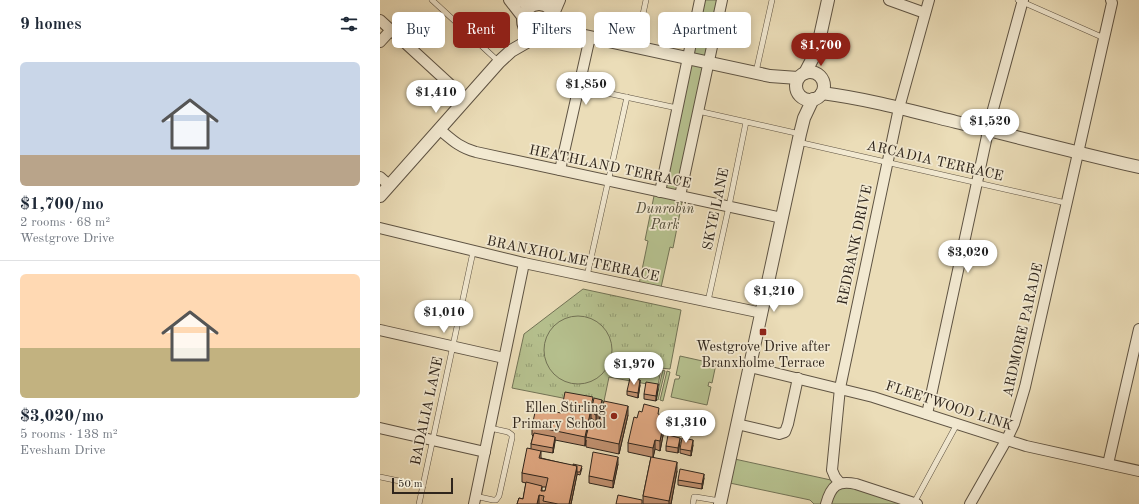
<!DOCTYPE html>
<html lang="en">
<head>
<meta charset="utf-8">
<style>
	:root { --surface:#fff; --page:#f2f2f3; --text:#1f2937; --muted:#747a83; --line:#e0e1e3; --accent:#8f2418 }
	body { margin:0; font-family:"Old Standard TT",serif; background:var(--page); color:var(--text); height:100vh; display:flex; flex-direction:column; font-size:15px; white-space:nowrap }
	* { box-sizing:border-box; margin:0 }
	p { font-size:13px; color:var(--muted) }
	.icon { flex:none; width:22px; height:22px; fill:none; stroke:currentColor; stroke-width:2; stroke-linecap:round; stroke-linejoin:round }
	.map { position:relative; flex:1; overflow:hidden }
	.panel { display:flex; flex-direction:column; background:var(--surface); width:380px }
	.panel>* { flex:none }
	.hud { position:absolute; left:12px; top:12px; width:380px; height:36px; display:flex; gap:8px }
	.scale { position:absolute; left:12px; bottom:10px; width:61px; box-sizing:border-box; padding-left:4px; border:2px solid #2f251c; border-top:0; font-size:11px; line-height:14px; white-space:nowrap; color:#2f251c; -webkit-text-stroke:3px #f2e9d1; paint-order:stroke }
	.price { position:absolute; translate:-50% -34px; padding:0 9px; border-radius:14px; background:#fff; color:#222; font-size:13px; line-height:26px; filter:drop-shadow(0 1px 2px #0008) }
	.price::after { content:''; position:absolute; left:50%; top:24px; width:12px; height:9px; margin-left:-6px; background:inherit; clip-path:polygon(0 0,100% 0,50% 100%) }
	.price.active { background:var(--accent); color:#fff }
	ul { padding:0; list-style:none }
	li { display:grid; align-content:center; gap:8px; height:212px; padding:0 20px }
	li+li { border-top:1px solid var(--line) }
	li span { display:grid; place-items:center; height:124px; border-radius:6px; color:#555 }
	li>.icon { margin-inline-start:auto }
	span .icon { width:72px; height:72px; fill:#fffc; stroke-width:1 }
	li b { font-size:17px }
	h2 { display:flex; justify-content:space-between; align-items:center; height:48px; padding:0 20px; font-size:17px }
	.chip { padding:0 14px; border-radius:6px; background:var(--surface); box-shadow:0 2px 10px #0003; font-size:14px; line-height:36px }
	.chip.active { background:var(--accent); color:#fff }
	main { display:flex; flex:1; min-height:0 }
	.map>svg:first-child { display:block }
	.grass { fill:url(#grass-tufts); stroke:#727356 }
	.park { fill:#b6c18f; stroke:#727356 }
	.lines { fill:none; stroke-linecap:round; stroke-linejoin:round }
	.service-casing { stroke:#5e5343; stroke-width:6 }
	.minor-casing { stroke:#5e5343; stroke-width:12 }
	.tertiary-casing { stroke:#5e5343; stroke-width:14 }
	.service { stroke:#f2e9d1; stroke-width:5 }
	.minor { stroke:#f2e9d1; stroke-width:10 }
	.tertiary { stroke:#f2e9d1; stroke-width:12 }
	.wall { fill:#c0906f; stroke:#2f251c; fill-rule:evenodd }
	.shaded-wall { fill:#9c755a; stroke:#2f251c }
	.building { fill:#dfa781; stroke:#2f251c }
	.poi-dot { fill:#8f2418; stroke:#f2e9d1; stroke-width:1.5 }
	.labels { text-anchor:middle; dominant-baseline:central; stroke-width:3.5; stroke-linejoin:round; paint-order:stroke }
	.street-label { font-size:14px; fill:#2f251c; stroke:#f2e9d1 }
	.park-label { font-size:14px; font-style:italic; fill:#514c39; stroke:#f2e9d1 }
	.poi-label { font-size:14px; fill:#2f251c; stroke:#f2e9d1 }
</style>
</head>
<body>
<main>
<section class="panel">
<h2>9 homes<svg class="icon" aria-label="filters" viewBox="0 0 24 24"><path d="M4 7h16M4 17h16"/><circle cx="9" cy="7" r="2"/><circle cx="15" cy="17" r="2"/></svg></h2>
<ul>
<li><span style="background:linear-gradient(#c9d6e8 75%,#b9a48a 0)"><svg class="icon" aria-label="home" viewBox="0 0 24 24"><path d="M3 11l9-7 9 7M6 9v11h12V9"/></svg></span><div><b>$1,700/mo</b><p>2 rooms · 68 m²</p><p>Westgrove Drive</p></div></li>
<li><span style="background:linear-gradient(#ffd9b3 60%,#c2b280 0)"><svg class="icon" aria-label="home" viewBox="0 0 24 24"><path d="M3 11l9-7 9 7M6 9v11h12V9"/></svg></span><div><b>$3,020/mo</b><p>5 rooms · 138 m²</p><p>Evesham Drive</p></div></li>
</ul>
</section>
<div class="map">
<svg width="759" height="504" viewBox="0 0 759 504">
	<defs>
		<pattern id="grass-tufts" width="24" height="20" patternUnits="userSpaceOnUse"><rect width="24" height="20" fill="#b6c18f"/><path d="M3 7l-1-3M5 7V3M7 7l1-3M15 17l-1-3M17 17v-4M19 17l1-3" fill="none" stroke="#949d74"/></pattern>
	</defs>
	<rect width="100%" height="100%" fill="#ebddb8"/>
	<filter id="stains"><feTurbulence type="fractalNoise" baseFrequency=".005" numOctaves="4"/><feColorMatrix values="0 0 0 0 .2 0 0 0 0 .09 0 0 0 0 .02 0 0 0 .5 -.17"/></filter>
	<radialGradient id="worn" r=".72"><stop offset=".6" stop-color="#630" stop-opacity="0"/><stop offset="1" stop-color="#630" stop-opacity=".3"/></radialGradient>
	<path class="grass" d="M 203,289 L 301,310 L 290,369 L 281,368 L 278,386 L 229,377 L 223,406 L 132,388 L 144,334 Z"/>
	<g class="park">
		<path d="M 320,0 L 342,0 L 293,248 L 290,247 L 280,292 L 258,289 L 268,241 L 265,240 L 275,191 L 280,192 Z"/>
		<circle cx="198" cy="350" r="34"/>
		<path d="M 300,356 L 336,364 L 332,383 L 329,382 L 328,386 L 331,387 L 327,405 L 291,397 L 295,379 L 299,379 L 300,376 L 296,375 Z"/>
		<path d="M 283,370 L 285,371 L 278,400 L 276,399 Z"/>
		<path d="M 287,371 L 290,372 L 283,401 L 280,400 Z"/>
		<path d="M 350,458 L 460,482 L 537,504 L 434,504 L 430,500 L 345,482 Z"/>
	</g>
	<g class="lines">
		<g class="service-casing">
			<g id="service">
				<path d="M 52,0 L 119,62"/>
				<path d="M 638,0 L 724,38"/>
				<path d="M 256,47 L 266,0"/>
				<path d="M 376,72 L 392,0"/>
				<path d="M 199,87 L 297,108"/>
				<path d="M 318,111 L 420,134"/>
				<path d="M 418,142 L 686,203"/>
				<path d="M 207,276 L 247,97"/>
				<path d="M 328,301 L 349,206 L 366,122"/>
				<path d="M 0,477 L 43,486"/>
				<path d="M 95,496 L 113,500 L 116,500 L 119,496 L 132,438 L 132,435 L 128,432 L 110,428"/>
				<path d="M 534,503 L 577,424"/>
				<path d="M 39,504 L 93,252"/>
				<path d="M 313,504 L 314,497 L 316,497 L 340,501"/>
			</g>
		</g>
		<g class="minor-casing">
			<g id="minor">
				<path d="M 129,0 L 143,18"/>
				<path d="M 137,0 L 152,6"/>
				<path d="M 509,0 L 545,13"/>
				<path d="M 165,5 L 171,0"/>
				<path d="M 174,14 L 180,0"/>
				<path d="M 0,20 L 86,99"/>
				<path d="M 0,42 L 11,30"/>
				<path d="M 59,129 C 72,140 80,148 96,152 L 402,218"/>
				<path d="M 180,170 L 210,37"/>
				<path d="M 0,177 L 9,185"/>
				<path d="M 280,192 L 320,0"/>
				<path d="M 300,196 L 342,0"/>
				<path d="M 0,228 L 144,263 L 382,313"/>
				<path d="M 0,330 L 124,358"/>
				<path d="M 370,367 L 493,397 L 646,446 L 759,471"/>
				<path d="M 547,414 L 612,113 L 643,0"/>
				<path d="M 357,424 L 399,434 L 405,432 L 408,424 L 418,378"/>
				<path d="M 0,428 L 105,452"/>
				<path d="M 728,464 L 759,329"/>
				<path d="M 460,483 L 455,477 L 452,470 L 460,388 L 464,369 L 519,108 L 549,0"/>
				<path d="M 94,504 L 144,263"/>
				<path d="M 446,504 C 451,486 457,480 476,484 L 537,504"/>
				<path d="M 590,504 L 627,439 L 634,424 L 645,387 L 732,3 L 731,0"/>
			</g>
		</g>
		<g class="tertiary-casing">
			<g id="tertiary">
				<circle cx="159" cy="20" r="16"/>
				<path d="M 167,34 L 196,34 L 390,76 L 418,78"/>
				<circle cx="430" cy="86" r="14"/>
				<path d="M 425,73 L 437,50 L 448,0"/>
				<path d="M 442,93 C 488,99 532,111 576,122 C 637,137 698,153 759,167"/>
				<path d="M 0,196 L 119,62 L 131,51 L 157,36"/>
				<path d="M 340,504 L 420,134 L 424,118 L 433,99"/>
			</g>
		</g>
		<use href="#service" class="service"/>
		<use href="#minor" class="minor"/>
		<use href="#tertiary" class="tertiary"/>
	</g>
	<g class="wall">
		<path d="M 260,385 L 258,398 L 247,395 L 247,391 Z"/>
		<path d="M 278,389 L 276,401 L 264,399 L 264,394 Z"/>
		<path d="M 213,403 L 222,409 L 219,421 L 217,421 L 217,422 L 219,423 L 248,415 L 239,454 L 206,447 L 206,440 L 205,446 L 175,440 L 173,453 L 161,451 L 161,458 L 202,468 L 200,475 L 197,474 L 191,504 L 137,504 L 139,498 L 143,499 L 146,483 L 142,482 L 142,473 L 151,448 L 151,444 L 153,436 L 152,435 L 152,426 ZM 211,418 L 214,420 L 214,422 L 210,421 ZM 162,487 L 166,487 L 165,491 L 162,491 Z"/>
		<path d="M 279,415 L 285,425 L 280,451 L 275,449 L 273,457 L 297,471 L 291,504 L 263,504 L 263,496 L 271,457 L 248,452 L 248,443 L 257,418 Z"/>
		<path d="M 300,442 L 298,453 L 286,451 L 286,446 Z"/>
		<path d="M 313,445 L 311,456 L 300,453 L 300,449 Z"/>
		<path d="M 238,464 L 233,488 L 209,483 L 209,476 Z"/>
		<path d="M 324,478 L 322,489 L 298,485 L 298,480 Z"/>
	</g>
	<g class="shaded-wall">
		<path d="M 260,380 L 260,385 L 258,398 L 258,393 Z"/>
		<path d="M 278,384 L 278,389 L 276,401 L 276,396 Z"/>
		<path d="M 222,400 L 222,409 L 219,421 L 219,412 Z"/>
		<path d="M 248,406 L 248,415 L 239,454 L 239,444 Z"/>
		<path d="M 211,409 L 211,418 L 207,437 L 206,437 L 205,446 L 205,437 Z"/>
		<path d="M 217,411 L 217,421 L 216,424 L 216,415 Z"/>
		<path d="M 285,416 L 285,425 L 280,451 L 280,441 Z"/>
		<path d="M 175,437 L 175,442 L 173,453 L 173,448 Z"/>
		<path d="M 300,438 L 300,442 L 298,453 L 298,448 Z"/>
		<path d="M 275,440 L 275,449 L 273,458 L 273,448 Z"/>
		<path d="M 313,440 L 313,445 L 311,456 L 311,451 Z"/>
		<path d="M 238,457 L 238,464 L 233,488 L 233,481 Z"/>
		<path d="M 297,462 L 297,471 L 291,504 L 289,504 L 289,501 Z"/>
		<path d="M 197,466 L 197,475 L 191,504 L 189,504 Z"/>
		<path d="M 324,474 L 324,478 L 322,489 L 322,484 Z"/>
		<path d="M 159,495 L 159,504 L 157,504 Z"/>
	</g>
	<g class="building">
		<path d="M 250,378 L 260,380 L 258,393 L 247,391 Z"/>
		<path d="M 266,382 L 278,384 L 276,396 L 264,394 Z"/>
		<path d="M 185,392 L 213,397 L 211,407 L 212,407 L 214,398 L 222,400 L 219,412 L 217,411 L 216,415 L 214,414 L 215,411 L 211,409 L 205,437 L 152,426 L 156,408 L 181,413 Z"/>
		<path d="M 224,401 L 248,406 L 239,444 L 206,437 L 210,421 L 219,423 Z"/>
		<path d="M 264,404 L 279,408 L 278,414 L 285,416 L 280,441 L 275,440 L 273,448 L 248,443 L 254,417 L 257,418 L 259,411 L 262,412 Z"/>
		<path d="M 154,433 L 175,437 L 173,448 L 151,444 Z"/>
		<path d="M 288,435 L 300,438 L 298,448 L 286,446 Z"/>
		<path d="M 302,438 L 313,440 L 311,451 L 300,449 Z"/>
		<path d="M 147,448 L 161,451 L 159,458 L 197,466 L 189,504 L 178,504 L 163,501 L 164,496 L 159,495 L 157,504 L 137,504 L 139,498 L 143,499 L 146,482 L 162,486 L 161,491 L 165,491 L 168,478 L 142,473 Z"/>
		<path d="M 213,452 L 238,457 L 233,481 L 209,476 Z"/>
		<path d="M 271,457 L 297,462 L 289,501 L 263,496 Z"/>
		<path d="M 193,464 L 202,466 L 200,472 L 197,472 L 197,466 L 193,465 Z"/>
		<path d="M 300,469 L 324,474 L 322,484 L 298,480 Z"/>
		<path d="M 238,495 L 262,500 L 262,504 L 236,504 Z"/>
	</g>
	<g class="poi-dot">
		<rect x="379" y="328" width="8" height="8" rx="2"/>
		<circle cx="234" cy="416" r="4"/>
	</g>
	<g class="labels">
		<g class="street-label">
			<text transform="translate(555 161) rotate(13)">ARCADIA TERRACE</text>
			<text transform="translate(230 167) rotate(12)">HEATHLAND TERRACE</text>
			<text transform="translate(336 209) rotate(-78)">SKYE LANE</text>
			<text transform="translate(475 245) rotate(-78)">REDBANK DRIVE</text>
			<text transform="translate(193 259) rotate(12)">BRANXHOLME TERRACE</text>
			<text transform="translate(643 330) rotate(-77)">ARDMORE PARADE</text>
			<text transform="translate(569 406) rotate(18)">FLEETWOOD LINK</text>
			<text transform="translate(47 411) rotate(-78)">BADALIA LANE</text>
		</g>
		<g class="park-label">
			<text x="285" y="209">Dunrobin<tspan x="285" dy="16">Park</tspan></text>
		</g>
		<g class="poi-label">
			<text x="383" y="347">Westgrove Drive after<tspan x="383" dy="16">Branxholme Terrace</tspan></text>
			<text x="226" y="408" text-anchor="end">Ellen Stirling<tspan x="226" dy="16">Primary School</tspan></text>
		</g>
	</g>
	<rect width="100%" height="100%" filter="url(#stains)"/>
	<rect width="100%" height="100%" fill="url(#worn)"/>
</svg>
<div class="scale">50 m</div>
<b class="price active" style="left:441px;top:67px">$1,700</b>
<b class="price" style="left:206px;top:106px">$1,850</b>
<b class="price" style="left:56px;top:114px">$1,410</b>
<b class="price" style="left:610px;top:143px">$1,520</b>
<b class="price" style="left:588px;top:274px">$3,020</b>
<b class="price" style="left:394px;top:313px">$1,210</b>
<b class="price" style="left:64px;top:334px">$1,010</b>
<b class="price" style="left:254px;top:386px">$1,970</b>
<b class="price" style="left:306px;top:444px">$1,310</b>
<div class="hud">
<a class="chip">Buy</a>
<a class="chip active">Rent</a>
<a class="chip">Filters</a>
<a class="chip">New</a>
<a class="chip">Apartment</a>
</div>
</div>
</main>
</body>
</html>
